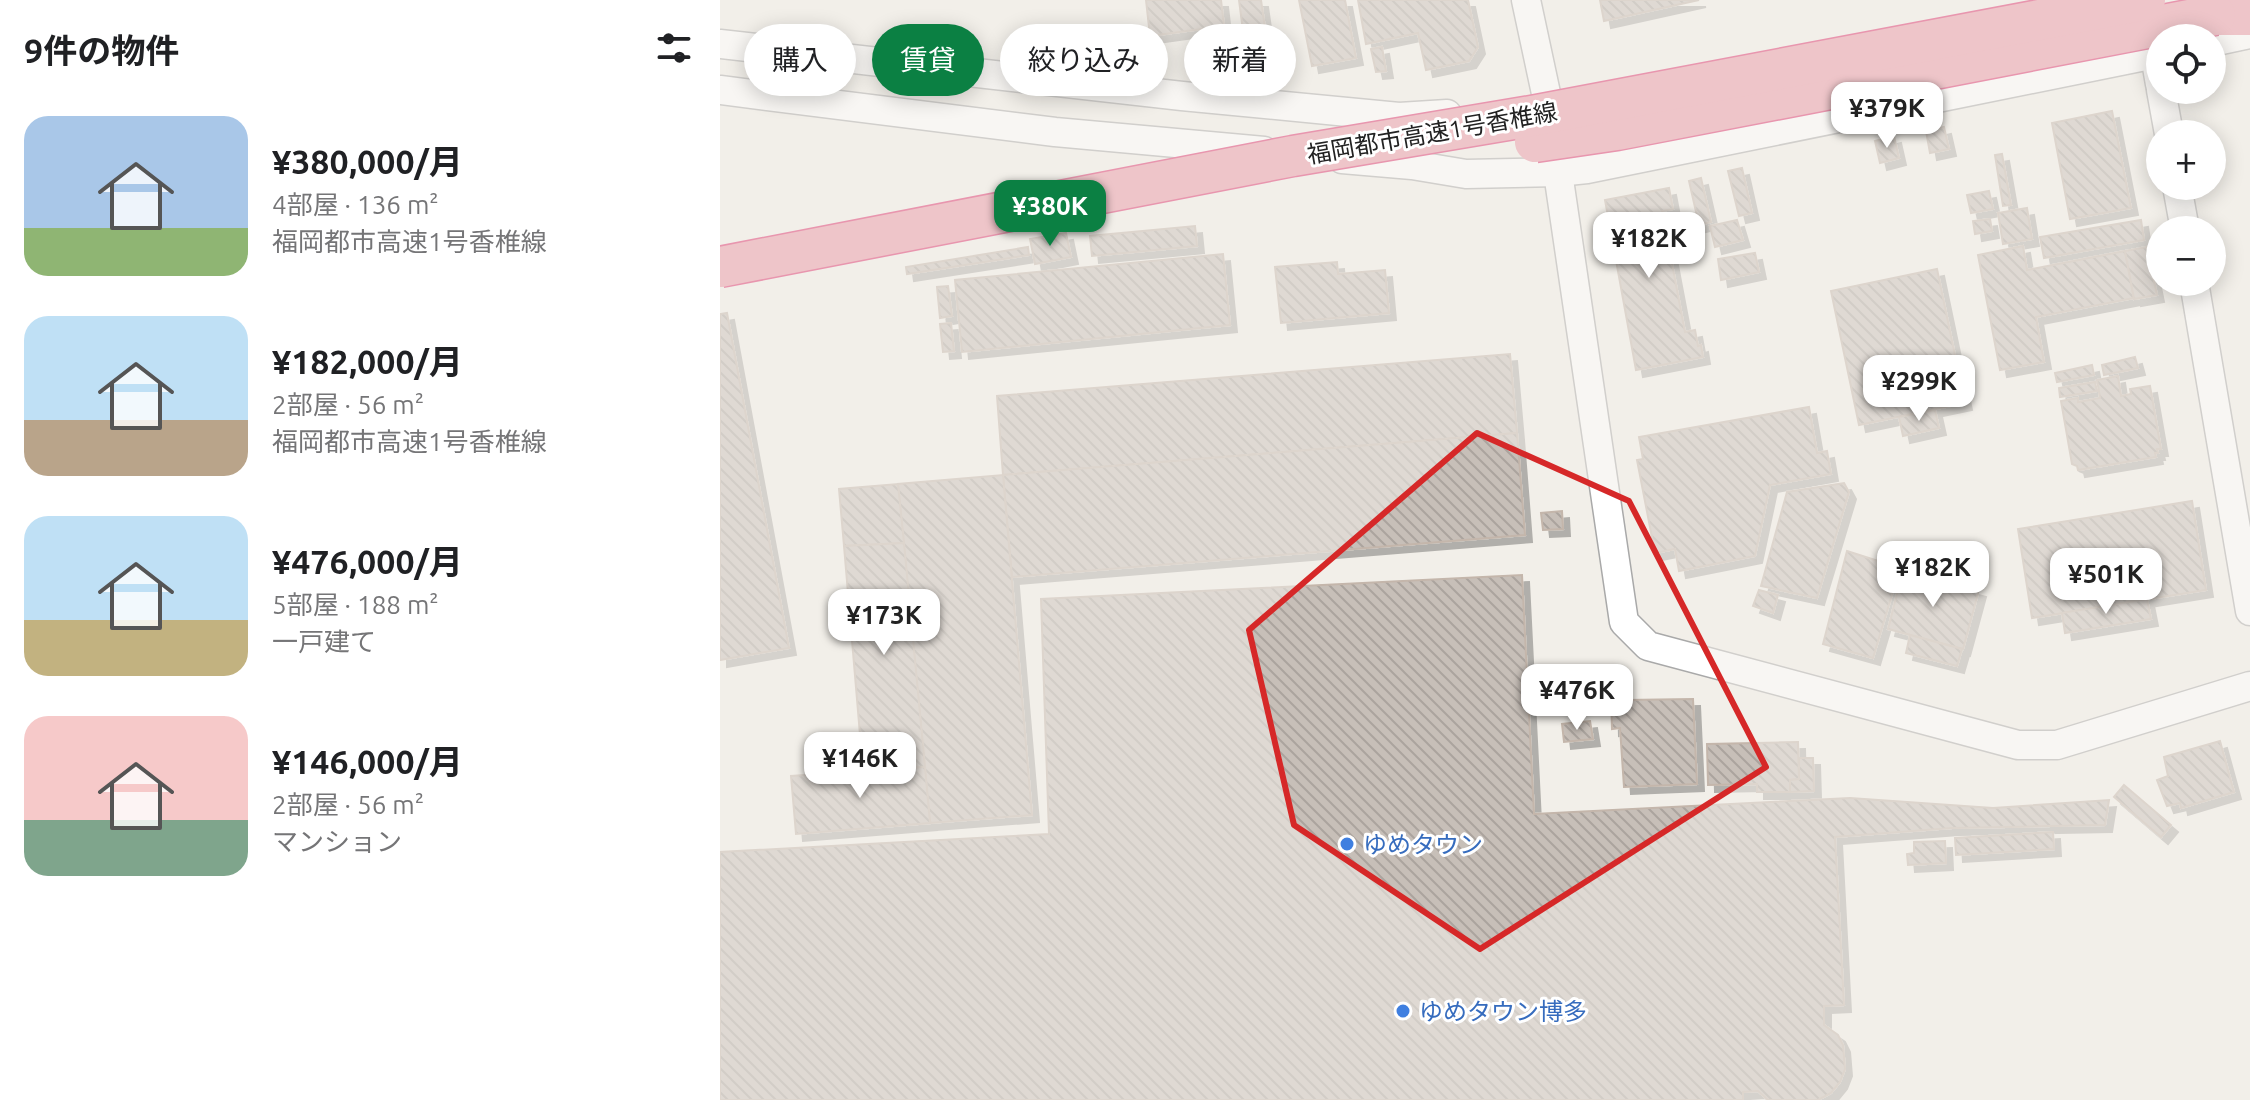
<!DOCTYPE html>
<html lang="ja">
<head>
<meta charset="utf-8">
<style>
	:root { --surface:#fff; --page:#f6f6f6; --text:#202124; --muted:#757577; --accent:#0b8043 }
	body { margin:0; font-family:Ubuntu,"Noto Sans JP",sans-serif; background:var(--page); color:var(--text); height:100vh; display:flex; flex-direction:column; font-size:30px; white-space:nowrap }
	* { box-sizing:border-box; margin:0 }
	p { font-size:26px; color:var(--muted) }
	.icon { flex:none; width:44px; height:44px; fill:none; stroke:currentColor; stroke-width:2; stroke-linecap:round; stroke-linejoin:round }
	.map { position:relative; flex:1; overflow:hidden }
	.details { display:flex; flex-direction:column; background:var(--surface); width:720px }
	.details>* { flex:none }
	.guide { position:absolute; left:24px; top:24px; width:760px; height:72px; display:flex; gap:16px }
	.controls { position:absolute; left:1426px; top:24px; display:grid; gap:16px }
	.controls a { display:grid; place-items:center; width:80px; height:80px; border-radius:50%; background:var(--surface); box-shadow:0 4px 20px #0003; font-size:40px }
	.price { position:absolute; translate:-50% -68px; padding:0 18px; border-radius:16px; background:#fff; color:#222; font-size:26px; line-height:52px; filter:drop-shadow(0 2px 4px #0008) }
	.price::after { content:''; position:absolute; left:50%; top:48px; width:24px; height:18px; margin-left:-12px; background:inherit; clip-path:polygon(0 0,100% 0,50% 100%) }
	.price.current { background:var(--accent); color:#fff }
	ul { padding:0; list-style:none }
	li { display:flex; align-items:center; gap:24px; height:200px; padding:0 24px }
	li span { display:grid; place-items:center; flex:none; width:224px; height:160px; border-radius:24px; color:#555 }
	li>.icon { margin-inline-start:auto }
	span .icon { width:96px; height:96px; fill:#fffc; stroke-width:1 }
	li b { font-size:34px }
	h2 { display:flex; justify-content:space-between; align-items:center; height:96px; padding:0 24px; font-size:34px }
	.tag { padding:0 28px; border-radius:36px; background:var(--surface); box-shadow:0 4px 20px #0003; font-size:28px; line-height:72px }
	.tag.current { background:var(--accent); color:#fff }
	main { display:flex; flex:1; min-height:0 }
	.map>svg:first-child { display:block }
	.building { fill:url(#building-back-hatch); stroke:#c4b6ab; stroke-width:2; filter:url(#shadow) }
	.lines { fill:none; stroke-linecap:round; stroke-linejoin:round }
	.tertiary-casing { stroke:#a9a9a9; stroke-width:31 }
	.motorway-casing { stroke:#dc2a67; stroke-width:43 }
	.tertiary { stroke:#fff; stroke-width:28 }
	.motorway { stroke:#e892a2; stroke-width:40 }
	.motorway-bridge-casing { stroke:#dc2a67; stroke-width:43; stroke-linecap:butt }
	.motorway-bridge { stroke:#e892a2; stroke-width:40 }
	.marked { fill:none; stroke:#d62828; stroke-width:6; stroke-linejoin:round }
	.shop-dot { fill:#3f7fe0; stroke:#fff; stroke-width:3 }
	.labels { text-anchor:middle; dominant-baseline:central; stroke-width:6; stroke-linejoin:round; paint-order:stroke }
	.street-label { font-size:24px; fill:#222; stroke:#fff }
	.shop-label { font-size:24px; fill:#366cbe; stroke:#fff; text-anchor:start }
</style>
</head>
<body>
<main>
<section class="details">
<h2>9件の物件<svg class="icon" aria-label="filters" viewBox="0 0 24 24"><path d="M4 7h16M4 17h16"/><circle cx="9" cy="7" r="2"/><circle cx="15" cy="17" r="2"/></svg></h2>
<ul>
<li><span style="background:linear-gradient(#a9c7e8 70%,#8fb573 0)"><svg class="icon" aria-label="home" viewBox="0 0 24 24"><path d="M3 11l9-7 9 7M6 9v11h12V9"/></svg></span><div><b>¥380,000/月</b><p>4部屋 · 136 m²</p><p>福岡都市高速1号香椎線</p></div></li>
<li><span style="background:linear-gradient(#bfe0f5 65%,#b9a48a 0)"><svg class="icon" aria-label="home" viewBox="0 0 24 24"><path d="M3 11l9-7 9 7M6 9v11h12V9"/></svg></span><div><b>¥182,000/月</b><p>2部屋 · 56 m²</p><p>福岡都市高速1号香椎線</p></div></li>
<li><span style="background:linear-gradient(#bfe0f5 65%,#c2b280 0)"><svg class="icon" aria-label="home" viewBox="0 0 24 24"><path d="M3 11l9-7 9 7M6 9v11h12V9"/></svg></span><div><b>¥476,000/月</b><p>5部屋 · 188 m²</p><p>一戸建て</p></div></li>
<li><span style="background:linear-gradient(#f6c9c9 65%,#7fa58c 0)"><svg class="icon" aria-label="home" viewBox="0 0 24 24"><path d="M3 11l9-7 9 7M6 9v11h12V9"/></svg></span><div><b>¥146,000/月</b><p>2部屋 · 56 m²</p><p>マンション</p></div></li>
</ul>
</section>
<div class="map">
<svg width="1530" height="1100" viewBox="0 0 1530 1100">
	<defs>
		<pattern id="building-back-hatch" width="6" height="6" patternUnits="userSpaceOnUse" patternTransform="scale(2)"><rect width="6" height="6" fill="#c7bfb8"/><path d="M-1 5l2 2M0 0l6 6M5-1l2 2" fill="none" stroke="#aba49e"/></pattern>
		<filter id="shadow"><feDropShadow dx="7" dy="7" stdDeviation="0" flood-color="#0004"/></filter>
	</defs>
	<rect width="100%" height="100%" fill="#f2efe9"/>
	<g class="building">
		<path d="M 426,0 L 501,0 L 504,26 L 430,36 Z"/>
		<path d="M 519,0 L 541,0 L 545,28 L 523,31 Z"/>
		<path d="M 579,0 L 625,0 L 636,58 L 592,66 Z"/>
		<path d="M 638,0 L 748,0 L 758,47 L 749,61 L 706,70 L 698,33 L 646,44 Z"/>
		<path d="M 880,0 L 979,0 L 884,21 Z"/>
		<path d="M 662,47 L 666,71 L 656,72 L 651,49 Z"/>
		<path d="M 1392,111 L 1411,208 L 1350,219 L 1332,123 Z"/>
		<path d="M 1224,127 L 1229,149 L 1210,153 L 1206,131 Z"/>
		<path d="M 1174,136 L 1179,158 L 1160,163 L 1155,141 Z"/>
		<path d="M 1282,154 L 1291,205 L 1283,206 L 1275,155 Z"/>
		<path d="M 1022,168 L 1032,213 L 1019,216 L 1008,171 Z"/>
		<path d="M 981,178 L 991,222 L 979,225 L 969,181 Z"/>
		<path d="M 949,188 L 953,209 L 942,211 L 965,332 L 975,330 L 978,346 L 981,345 L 983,357 L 916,370 L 885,200 Z"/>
		<path d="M 1269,191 L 1273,209 L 1251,213 L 1247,195 Z"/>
		<path d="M 1307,208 L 1312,239 L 1283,244 L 1278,213 Z"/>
		<path d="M 1270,219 L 1272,231 L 1255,234 L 1253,221 Z"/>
		<path d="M 1017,220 L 1023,240 L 995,247 L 990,226 Z"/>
		<path d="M 1421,220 L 1424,240 L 1324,258 L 1320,237 Z"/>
		<path d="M 475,226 L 477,246 L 372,256 L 370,236 Z"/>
		<path d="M 346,233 L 351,257 L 315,264 L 310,239 Z"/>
		<path d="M 1303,246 L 1307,270 L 1405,251 L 1414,298 L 1316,317 L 1324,362 L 1280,370 L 1258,255 Z"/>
		<path d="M 308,247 L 309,255 L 187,274 L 186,267 Z"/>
		<path d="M 1427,247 L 1437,295 L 1414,299 L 1405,251 Z"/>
		<path d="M 1035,253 L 1039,272 L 1001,280 L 998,259 Z"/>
		<path d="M 503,254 L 510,325 L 242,352 L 235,280 Z"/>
		<path d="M 617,262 L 618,274 L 665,270 L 669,313 L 561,323 L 555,267 Z"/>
		<path d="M 1217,269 L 1245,403 L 1139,425 L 1111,291 Z"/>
		<path d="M 228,286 L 232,316 L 220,318 L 217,287 Z"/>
		<path d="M 7,313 L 69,648 L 0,660 L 0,314 Z"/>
		<path d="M 231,323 L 234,351 L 223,352 L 220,324 Z"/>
		<path d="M 790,354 L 797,433 L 283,475 L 277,396 Z"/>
		<path d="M 1415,357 L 1418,368 L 1384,375 L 1382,365 Z"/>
		<path d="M 1372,365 L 1374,375 L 1337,382 L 1335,373 Z"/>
		<path d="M 1398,376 L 1401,396 L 1411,394 L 1410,389 L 1430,386 L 1441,449 L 1437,449 L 1438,453 L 1435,453 L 1436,457 L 1358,470 L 1357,466 L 1352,464 L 1341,401 L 1358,398 L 1358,402 L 1380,398 L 1377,380 Z"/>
		<path d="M 1375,382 L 1377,391 L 1340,397 L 1339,388 Z"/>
		<path d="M 1089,407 L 1097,453 L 1107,451 L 1111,474 L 1050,485 L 1035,556 L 959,571 L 955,549 L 935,553 L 917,460 L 923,459 L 919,437 Z"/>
		<path d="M 1215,410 L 1219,428 L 1183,436 L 1179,417 Z"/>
		<path d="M 797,433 L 805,535 L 292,577 L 283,475 Z"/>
		<path d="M 283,475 L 312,815 L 210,823 L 178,484 Z"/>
		<path d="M 1124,483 L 1129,492 L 1097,598 L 1041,586 L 1067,492 Z"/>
		<path d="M 178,484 L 184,543 L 124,546 L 119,489 Z"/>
		<path d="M 1472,501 L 1486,590 L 1312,618 L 1298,529 Z"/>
		<path d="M 842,511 L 843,529 L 823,530 L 821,513 Z"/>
		<path d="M 184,543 L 205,767 L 143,770 L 124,546 Z"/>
		<path d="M 1127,551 L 1180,568 L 1153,658 L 1103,644 Z"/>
		<path d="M 1183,570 L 1259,590 L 1243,649 L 1168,629 Z"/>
		<path d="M 802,575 L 814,814 L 1130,798 L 1273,808 L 1389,800 L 1385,825 L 1232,828 L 1115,837 L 1124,1005 L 1104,1006 L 1104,1025 L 1118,1035 L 1123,1045 L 1125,1069 L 1120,1082 L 1111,1093 L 1098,1100 L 1048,1100 L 1038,1091 L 1023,1092 L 1023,1100 L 0,1100 L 0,852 L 329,834 L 321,599 Z"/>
		<path d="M 1039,590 L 1058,595 L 1053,613 L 1033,606 Z"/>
		<path d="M 1427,599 L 1431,619 L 1345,633 L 1342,613 Z"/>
		<path d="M 1190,635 L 1242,649 L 1237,666 L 1186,653 Z"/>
		<path d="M 891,692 L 904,692 L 905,700 L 973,699 L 977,784 L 904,787 L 900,728 L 892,729 Z"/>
		<path d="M 870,721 L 873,739 L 844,742 L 842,724 Z"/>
		<path d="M 1500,741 L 1514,792 L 1461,808 L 1460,803 L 1447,806 L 1437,780 L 1448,776 L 1444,757 Z"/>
		<path d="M 1078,742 L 1079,779 L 1070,780 L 1070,792 L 1037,792 L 1037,784 L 988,785 L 987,744 Z"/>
		<path d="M 1079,758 L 1093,758 L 1094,791 L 1070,792 L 1070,780 L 1079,779 Z"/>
		<path d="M 205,767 L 210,823 L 76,834 L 71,776 Z"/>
		<path d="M 1404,785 L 1451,825 L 1441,837 L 1394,797 Z"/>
		<path d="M 1333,832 L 1334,849 L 1236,855 L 1235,838 Z"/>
		<path d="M 1225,841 L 1226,863 L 1188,865 L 1187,854 L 1194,853 L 1194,842 Z"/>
	</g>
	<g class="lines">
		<g class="tertiary-casing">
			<g id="tertiary">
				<path d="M 806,0 L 827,98 L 904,622 L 928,646 L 1298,745 L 1337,745 L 1530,686"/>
				<path d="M 1432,38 L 1440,84"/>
				<path d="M 1492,42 L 1530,34"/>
				<path d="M 0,44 L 462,96 L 679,117 L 727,114"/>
				<path d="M 0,90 L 335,132 L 544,151"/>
				<path d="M 1441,90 L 1449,134"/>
				<path d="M 622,159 L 692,165 L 746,174 L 838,172 L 867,169 L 1440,53"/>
				<path d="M 1457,186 L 1465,230"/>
				<path d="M 1474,282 L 1530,611"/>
			</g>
		</g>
		<g class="motorway-casing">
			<path id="motorway" d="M 1495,15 L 1530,15"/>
		</g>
		<use href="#tertiary" class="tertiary"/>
		<use href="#motorway" class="motorway"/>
		<g class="motorway-bridge-casing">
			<g id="motorway-bridge">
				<path d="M 815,142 L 897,130 L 1495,15"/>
				<path d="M 0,267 L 573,156 L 817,115 L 1425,0"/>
			</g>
		</g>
		<use href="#motorway-bridge" class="motorway-bridge"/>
	</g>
	<path d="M0 0H1530V1100H0ZM 757,433 L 909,501 L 1046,767 L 760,949 L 574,825 L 529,630 Z" fill="#f2efe9" fill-opacity=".55" fill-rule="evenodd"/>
	<path class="marked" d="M 757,433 L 909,501 L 1046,767 L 760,949 L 574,825 L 529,630 Z"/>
	<g class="shop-dot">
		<circle cx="627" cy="844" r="8"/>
		<circle cx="683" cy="1011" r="8"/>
	</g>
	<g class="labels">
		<g class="street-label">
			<text transform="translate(712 133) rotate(-10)">福岡都市高速1号香椎線</text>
		</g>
		<g class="shop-label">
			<text x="643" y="844">ゆめタウン</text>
			<text x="699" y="1011">ゆめタウン博多</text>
		</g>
	</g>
</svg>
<div class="controls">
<a><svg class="icon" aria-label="locate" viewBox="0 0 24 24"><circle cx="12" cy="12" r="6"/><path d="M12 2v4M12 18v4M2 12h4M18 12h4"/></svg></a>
<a>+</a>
<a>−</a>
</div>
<b class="price" style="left:1167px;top:150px">¥379K</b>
<b class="price current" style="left:330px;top:248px">¥380K</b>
<b class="price" style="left:929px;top:280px">¥182K</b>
<b class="price" style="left:1199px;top:423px">¥299K</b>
<b class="price" style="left:1213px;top:609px">¥182K</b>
<b class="price" style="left:1386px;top:616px">¥501K</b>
<b class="price" style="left:164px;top:657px">¥173K</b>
<b class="price" style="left:857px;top:732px">¥476K</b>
<b class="price" style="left:140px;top:800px">¥146K</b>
<div class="guide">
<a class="tag">購入</a>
<a class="tag current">賃貸</a>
<a class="tag">絞り込み</a>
<a class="tag">新着</a>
</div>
</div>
</main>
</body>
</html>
